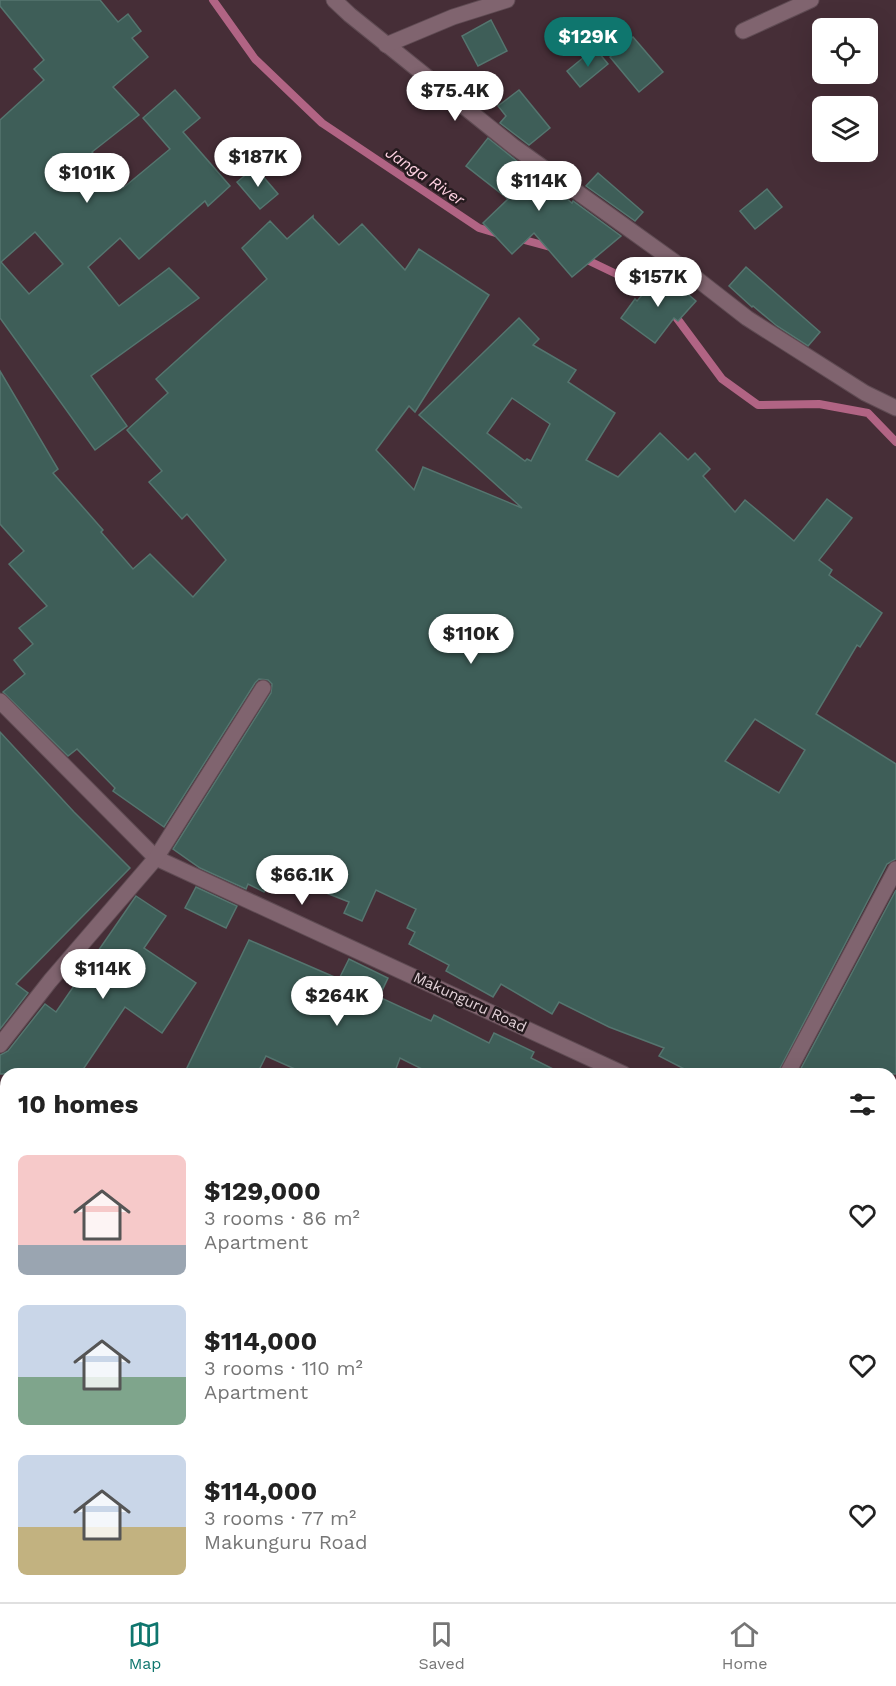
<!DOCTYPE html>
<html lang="en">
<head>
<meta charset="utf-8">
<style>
	:root { --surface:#fff; --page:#f2f2f2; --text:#222; --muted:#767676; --line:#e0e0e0; --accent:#0f766e }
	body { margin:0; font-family:"Work Sans",sans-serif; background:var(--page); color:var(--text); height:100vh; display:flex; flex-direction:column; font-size:22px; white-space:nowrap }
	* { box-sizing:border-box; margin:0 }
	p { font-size:20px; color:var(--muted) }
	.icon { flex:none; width:33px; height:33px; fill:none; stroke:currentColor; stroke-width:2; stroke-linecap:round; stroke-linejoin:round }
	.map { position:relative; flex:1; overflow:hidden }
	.sheet { position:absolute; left:0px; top:1068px; width:897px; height:534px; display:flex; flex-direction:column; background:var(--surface); border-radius:18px 18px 0 0; box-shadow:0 6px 24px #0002 }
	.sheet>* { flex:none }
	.fabs { position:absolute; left:812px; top:18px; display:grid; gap:12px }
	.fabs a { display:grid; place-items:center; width:66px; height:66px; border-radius:9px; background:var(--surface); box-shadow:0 6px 24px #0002; font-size:30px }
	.price { position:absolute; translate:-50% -51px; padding:0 14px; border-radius:21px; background:#fff; color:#222; font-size:20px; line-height:39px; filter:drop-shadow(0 2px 3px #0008) }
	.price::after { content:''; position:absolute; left:50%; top:36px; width:18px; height:14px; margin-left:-9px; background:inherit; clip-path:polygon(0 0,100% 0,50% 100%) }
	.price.current { background:var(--accent); color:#fff }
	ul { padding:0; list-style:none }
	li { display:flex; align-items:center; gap:18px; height:150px; padding:0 18px }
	li span { display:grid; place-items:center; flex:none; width:168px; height:120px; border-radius:9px; color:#555 }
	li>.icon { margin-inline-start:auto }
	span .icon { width:72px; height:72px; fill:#fffc; stroke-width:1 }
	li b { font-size:26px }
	h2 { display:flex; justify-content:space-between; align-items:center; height:72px; padding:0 18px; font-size:26px }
	.tab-bar { display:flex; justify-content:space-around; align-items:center; height:84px; border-top:2px solid var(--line); background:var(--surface); font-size:16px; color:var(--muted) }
	.tab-bar a { display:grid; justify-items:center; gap:3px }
	.tab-bar .current { color:var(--accent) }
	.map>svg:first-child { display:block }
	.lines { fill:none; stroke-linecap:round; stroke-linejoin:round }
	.stream { stroke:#b16484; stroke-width:8 }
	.building { fill:#3e5e58; stroke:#55756f; stroke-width:1.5; fill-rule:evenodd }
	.street-casing { stroke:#5f4b53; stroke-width:17 }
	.street { stroke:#80646f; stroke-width:15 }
	.labels { text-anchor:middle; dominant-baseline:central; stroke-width:5; stroke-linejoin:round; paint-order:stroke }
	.street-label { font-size:15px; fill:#e2d2d8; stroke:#251a1e }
	.water-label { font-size:16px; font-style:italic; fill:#ffd2e2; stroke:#251a1e }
</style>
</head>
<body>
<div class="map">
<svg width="896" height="1602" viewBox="0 0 896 1602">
	<rect width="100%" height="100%" fill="#462e37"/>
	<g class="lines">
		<g class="stream">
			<path d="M 213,0 L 255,59 L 322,123 L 479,228 L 499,234"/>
			<path d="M 517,238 L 554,248"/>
			<path d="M 583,258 L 656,293"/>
			<path d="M 673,313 L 722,379 L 758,405 L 819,404 L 868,413 L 896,442"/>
		</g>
	</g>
	<g class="building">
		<path d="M 0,0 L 100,0 L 118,22 L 128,14 L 141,31 L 132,38 L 148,57 L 113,87 L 139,115 L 92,152 L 123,188 L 170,149 L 143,118 L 175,90 L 200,118 L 183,132 L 230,186 L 208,206 L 205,201 L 139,259 L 120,238 L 88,267 L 119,306 L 169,268 L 199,298 L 91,376 L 127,426 L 95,450 L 0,318 L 0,120 L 44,80 L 34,69 L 44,60 L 0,6 ZM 35,232 L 63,264 L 29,294 L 1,262 Z"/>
		<path d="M 491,20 L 507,51 L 478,66 L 462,36 Z"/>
		<path d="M 633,37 L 663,72 L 639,92 L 610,57 Z"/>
		<path d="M 595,48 L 608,64 L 580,87 L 567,71 Z"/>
		<path d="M 519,90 L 550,128 L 529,145 L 500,123 L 506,116 L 498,106 Z"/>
		<path d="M 488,138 L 547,185 L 549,184 L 572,203 L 573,201 L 621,236 L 572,277 L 534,233 L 512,254 L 483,223 L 508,199 L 466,166 Z"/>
		<path d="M 255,167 L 278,194 L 260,209 L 237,182 Z"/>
		<path d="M 598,173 L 643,212 L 635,221 L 586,186 Z"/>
		<path d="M 767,189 L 782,207 L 755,229 L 740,211 Z"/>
		<path d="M 313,216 L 313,218 L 339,245 L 362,224 L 405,270 L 419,249 L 489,295 L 415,412 L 409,406 L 376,450 L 414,490 L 423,467 L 522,508 L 419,415 L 519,318 L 539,339 L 533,345 L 576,370 L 568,382 L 615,413 L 586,460 L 618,477 L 660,433 L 688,460 L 695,453 L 710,469 L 703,476 L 735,512 L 745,500 L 794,541 L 827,499 L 852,518 L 819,560 L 832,570 L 829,575 L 882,613 L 860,647 L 857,645 L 816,714 L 896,764 L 896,859 L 887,864 L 777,1074 L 694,1074 L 659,1056 L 664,1048 L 609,1027 L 559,1002 L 552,1014 L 501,984 L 493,997 L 446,971 L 449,965 L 409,944 L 415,932 L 407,928 L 416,909 L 376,890 L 362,921 L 344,913 L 349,902 L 281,875 L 276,885 L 268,881 L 264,892 L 248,884 L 246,889 L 200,868 L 173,849 L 271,693 L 272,684 L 268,680 L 259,679 L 255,683 L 164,827 L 113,791 L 115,788 L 77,749 L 68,756 L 3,692 L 25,674 L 14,660 L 33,644 L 19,628 L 47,606 L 9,564 L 24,551 L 0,524 L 0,371 L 58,469 L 53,473 L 103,530 L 101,532 L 133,569 L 150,554 L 193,597 L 226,560 L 187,514 L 182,519 L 149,482 L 162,471 L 127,430 L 168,393 L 156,379 L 267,279 L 242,248 L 270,221 L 287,239 ZM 512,398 L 550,424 L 531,461 L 527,459 L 525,461 L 487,433 ZM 755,719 L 805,750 L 779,793 L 725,761 Z"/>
		<path d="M 746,267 L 820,332 L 808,346 L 777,326 L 753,306 L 752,307 L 729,286 Z"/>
		<path d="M 662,272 L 696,301 L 678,321 L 674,318 L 655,343 L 621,318 L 635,299 L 637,301 Z"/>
		<path d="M 0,732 L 74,812 L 130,868 L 16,984 L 28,993 L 0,1029 Z"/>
		<path d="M 196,887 L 237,906 L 226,928 L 185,908 Z"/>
		<path d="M 896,890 L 896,1074 L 798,1074 Z"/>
		<path d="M 136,896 L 166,916 L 144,948 L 196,983 L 162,1033 L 125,1007 L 80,1074 L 0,1074 L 0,1055 L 8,1051 L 45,1004 L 56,1012 Z"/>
		<path d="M 249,940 L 339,979 L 349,959 L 388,978 L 379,997 L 431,1021 L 434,1015 L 489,1043 L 494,1033 L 534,1052 L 531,1058 L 563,1074 L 432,1074 L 400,1058 L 394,1074 L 306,1074 L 266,1056 L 257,1074 L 184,1074 Z"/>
	</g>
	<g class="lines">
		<g class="street-casing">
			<g id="street">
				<path d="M 334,0 L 350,15 L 513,146 L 679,265 L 747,318 L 865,393 L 896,408"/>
				<path d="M 743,31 L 811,0"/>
				<path d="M 386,45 L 453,17 L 507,0"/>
				<path d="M 0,701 L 156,858 L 624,1074"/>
				<path d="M 0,1045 L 50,981 L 156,858 L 263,688"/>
				<path d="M 787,1074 L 896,869"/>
				<path d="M 891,1126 L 896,1128"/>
				<path d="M 0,1134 L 6,1136"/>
				<path d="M 891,1150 L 896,1141"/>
				<path d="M 217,1596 L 231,1602"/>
				<path d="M 877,1596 L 883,1602"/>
				<path d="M 111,1602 L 116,1596"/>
			</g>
		</g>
		<use href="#street" class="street"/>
	</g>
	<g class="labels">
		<g class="street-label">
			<text transform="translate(470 1002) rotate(25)">Makunguru Road</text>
		</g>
		<g class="water-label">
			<text transform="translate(425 176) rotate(34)">Janga River</text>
		</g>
	</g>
</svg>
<div class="fabs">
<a><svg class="icon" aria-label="locate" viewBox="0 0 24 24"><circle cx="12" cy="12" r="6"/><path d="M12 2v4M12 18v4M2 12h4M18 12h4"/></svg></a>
<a><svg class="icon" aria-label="layers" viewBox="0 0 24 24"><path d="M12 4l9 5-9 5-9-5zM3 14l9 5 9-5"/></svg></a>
</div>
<b class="price current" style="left:588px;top:68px">$129K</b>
<b class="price" style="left:455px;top:122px">$75.4K</b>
<b class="price" style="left:258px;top:188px">$187K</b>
<b class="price" style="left:87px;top:204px">$101K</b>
<b class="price" style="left:539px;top:212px">$114K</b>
<b class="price" style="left:658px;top:308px">$157K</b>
<b class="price" style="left:471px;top:665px">$110K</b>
<b class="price" style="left:302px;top:906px">$66.1K</b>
<b class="price" style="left:103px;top:1000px">$114K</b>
<b class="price" style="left:337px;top:1027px">$264K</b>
<section class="sheet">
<h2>10 homes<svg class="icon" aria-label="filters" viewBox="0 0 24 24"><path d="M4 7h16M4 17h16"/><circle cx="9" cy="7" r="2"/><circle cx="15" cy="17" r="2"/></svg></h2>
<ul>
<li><span style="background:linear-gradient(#f6c9c9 75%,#9aa5b1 0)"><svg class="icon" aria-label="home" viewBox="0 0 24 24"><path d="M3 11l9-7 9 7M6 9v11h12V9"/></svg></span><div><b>$129,000</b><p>3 rooms · 86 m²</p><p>Apartment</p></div><svg class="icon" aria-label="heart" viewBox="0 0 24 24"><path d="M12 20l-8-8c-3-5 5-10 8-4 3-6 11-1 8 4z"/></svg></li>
<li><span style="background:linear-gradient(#c9d6e8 60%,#7fa58c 0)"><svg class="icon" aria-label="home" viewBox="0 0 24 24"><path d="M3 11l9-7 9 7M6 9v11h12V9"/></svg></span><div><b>$114,000</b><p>3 rooms · 110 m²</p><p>Apartment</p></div><svg class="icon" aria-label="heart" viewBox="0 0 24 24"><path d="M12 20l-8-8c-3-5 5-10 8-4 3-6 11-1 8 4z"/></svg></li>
<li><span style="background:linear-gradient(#c9d6e8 60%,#c2b280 0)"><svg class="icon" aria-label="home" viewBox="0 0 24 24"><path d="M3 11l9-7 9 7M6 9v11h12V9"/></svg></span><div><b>$114,000</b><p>3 rooms · 77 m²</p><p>Makunguru Road</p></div><svg class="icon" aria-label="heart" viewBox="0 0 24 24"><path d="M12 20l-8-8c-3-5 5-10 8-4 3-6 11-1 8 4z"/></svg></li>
</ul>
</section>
</div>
<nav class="tab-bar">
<a class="current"><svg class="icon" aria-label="map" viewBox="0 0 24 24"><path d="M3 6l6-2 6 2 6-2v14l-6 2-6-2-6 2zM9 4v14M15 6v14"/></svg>Map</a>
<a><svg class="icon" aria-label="saved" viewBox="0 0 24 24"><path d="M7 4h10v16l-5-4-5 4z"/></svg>Saved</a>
<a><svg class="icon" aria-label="home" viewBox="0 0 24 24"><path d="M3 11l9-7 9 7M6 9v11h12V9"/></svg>Home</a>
</nav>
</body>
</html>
